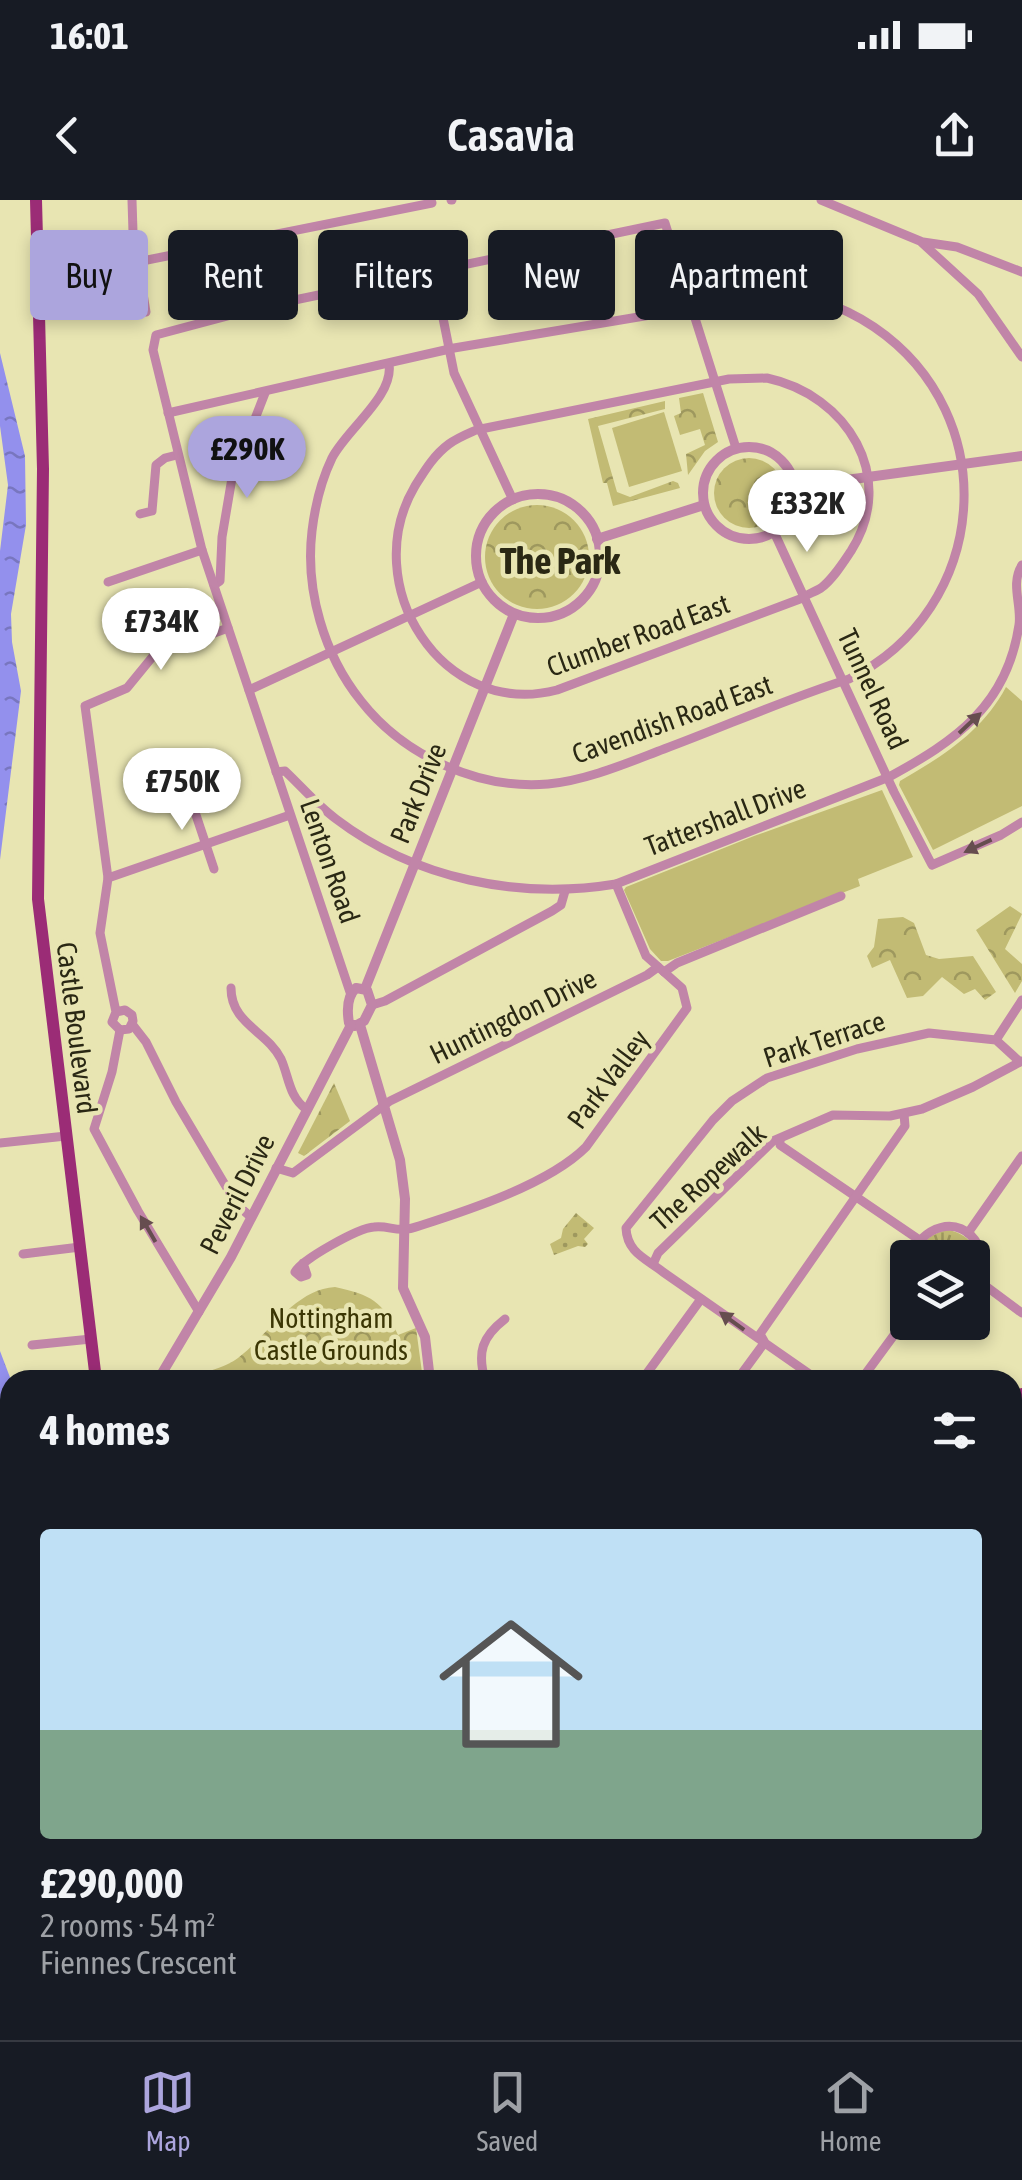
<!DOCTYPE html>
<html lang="en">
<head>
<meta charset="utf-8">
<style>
	:root { --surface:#171b24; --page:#242831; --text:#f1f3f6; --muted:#9ea1a6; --line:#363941; --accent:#aca5dd }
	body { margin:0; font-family:"Asap Condensed",sans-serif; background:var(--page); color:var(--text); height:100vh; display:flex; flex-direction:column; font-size:38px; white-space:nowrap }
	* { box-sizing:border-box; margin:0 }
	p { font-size:32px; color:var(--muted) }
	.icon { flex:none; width:55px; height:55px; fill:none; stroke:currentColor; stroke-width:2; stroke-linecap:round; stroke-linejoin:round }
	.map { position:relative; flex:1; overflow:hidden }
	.sheet { position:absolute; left:0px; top:1170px; width:1022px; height:670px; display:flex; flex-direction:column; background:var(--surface); border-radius:30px 30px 0 0; box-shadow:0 5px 15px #0003 }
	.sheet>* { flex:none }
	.banner { position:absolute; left:30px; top:30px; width:962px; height:90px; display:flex; gap:20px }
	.fabs { position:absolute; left:890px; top:1040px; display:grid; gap:20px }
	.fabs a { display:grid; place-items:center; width:100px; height:100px; border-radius:10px; background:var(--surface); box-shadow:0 5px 15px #0003; font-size:50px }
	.price { position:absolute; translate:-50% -85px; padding:0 22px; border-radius:35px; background:#fff; color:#222; font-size:32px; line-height:65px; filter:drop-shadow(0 2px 5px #0008) }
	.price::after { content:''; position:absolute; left:50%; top:60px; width:30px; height:22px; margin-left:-15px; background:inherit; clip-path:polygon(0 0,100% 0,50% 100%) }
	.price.selected { background:var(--accent); color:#111 }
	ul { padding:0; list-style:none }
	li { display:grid; align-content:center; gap:20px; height:530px; padding:0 40px }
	li span { display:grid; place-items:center; height:310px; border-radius:10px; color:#555 }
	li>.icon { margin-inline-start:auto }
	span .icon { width:180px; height:180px; fill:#fffc; stroke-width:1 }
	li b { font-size:42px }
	h2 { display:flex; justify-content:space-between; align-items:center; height:120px; padding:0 40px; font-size:42px }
	.chip { padding:0 35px; border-radius:10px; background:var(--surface); box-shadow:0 5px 15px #0003; font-size:35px; line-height:90px }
	.chip.selected { background:var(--accent); color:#111 }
	.status { display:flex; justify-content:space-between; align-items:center; height:70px; padding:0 50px; background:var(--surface); direction:ltr }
	.status svg { height:28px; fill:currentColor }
	header { display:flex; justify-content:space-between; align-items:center; height:130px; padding:0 40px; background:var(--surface); font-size:45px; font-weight:600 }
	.tabs { display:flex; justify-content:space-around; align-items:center; height:140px; border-top:2px solid var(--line); background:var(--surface); font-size:28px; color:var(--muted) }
	.tabs a { display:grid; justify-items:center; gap:5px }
	.tabs .selected { color:var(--accent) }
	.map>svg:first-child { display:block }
	.grass { fill:url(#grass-tufts) }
	.forest { fill:url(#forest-crowns) }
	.garden { fill:url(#garden-dots) }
	.pitch { fill:#c2bb74 }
	.water { fill:url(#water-ripples) }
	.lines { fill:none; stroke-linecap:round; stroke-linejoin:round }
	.minor { stroke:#c185a8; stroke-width:9 }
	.tertiary { stroke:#c185a8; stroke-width:10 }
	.primary { stroke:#9b2c76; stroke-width:12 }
	.tram { stroke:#84825f; stroke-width:2.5 }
	.oneway { fill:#664d4f }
	.labels { text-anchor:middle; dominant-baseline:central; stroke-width:9; stroke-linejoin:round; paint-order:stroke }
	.street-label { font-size:28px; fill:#2a2814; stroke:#e8e5b2 }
	.park-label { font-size:28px; fill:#3b3604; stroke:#e8e5b2 }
	.district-label { font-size:38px; font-weight:bold; fill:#2a2814; stroke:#e8e5b2 }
</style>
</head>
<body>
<div class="status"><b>16:01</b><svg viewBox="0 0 49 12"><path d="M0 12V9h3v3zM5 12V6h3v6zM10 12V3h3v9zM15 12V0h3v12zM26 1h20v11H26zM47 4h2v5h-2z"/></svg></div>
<header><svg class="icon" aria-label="back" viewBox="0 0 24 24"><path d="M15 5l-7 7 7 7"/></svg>Casavia<svg class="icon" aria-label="share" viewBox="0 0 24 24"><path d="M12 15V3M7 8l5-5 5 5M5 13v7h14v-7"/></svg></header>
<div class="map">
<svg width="1022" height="1840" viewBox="0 0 1022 1840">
	<defs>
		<pattern id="grass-tufts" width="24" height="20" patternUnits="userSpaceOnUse" patternTransform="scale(2.5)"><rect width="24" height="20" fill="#c2bb74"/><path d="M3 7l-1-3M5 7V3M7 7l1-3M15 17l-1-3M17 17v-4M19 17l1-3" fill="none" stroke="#9e985e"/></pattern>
		<pattern id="forest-crowns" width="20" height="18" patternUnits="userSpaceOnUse" patternTransform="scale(2.5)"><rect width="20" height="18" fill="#c2bb74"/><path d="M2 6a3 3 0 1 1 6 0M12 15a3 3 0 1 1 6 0" fill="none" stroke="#9e985e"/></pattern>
		<pattern id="garden-dots" width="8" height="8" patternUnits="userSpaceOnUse" patternTransform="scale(2.5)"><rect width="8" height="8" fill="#c2bb74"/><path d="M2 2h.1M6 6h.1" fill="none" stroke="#9e985e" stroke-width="1.8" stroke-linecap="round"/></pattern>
		<pattern id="water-ripples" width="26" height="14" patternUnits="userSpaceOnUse" patternTransform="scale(2.5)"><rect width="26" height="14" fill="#9390ed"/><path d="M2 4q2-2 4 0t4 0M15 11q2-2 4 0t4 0" fill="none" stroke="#7876bf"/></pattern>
	</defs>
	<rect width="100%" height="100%" fill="#e8e5b2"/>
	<path class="grass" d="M 949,1030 C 975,1036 985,1058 973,1082 L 972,1058 L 915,1058 C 921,1042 932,1032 949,1030 Z"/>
	<g class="forest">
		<path d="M 703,193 L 718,242 L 705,251 L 688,275 L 686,254 L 705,245 L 700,229 L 680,235 L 674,216 L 681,213 L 679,198 Z"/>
		<path d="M 665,201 L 665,209 L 598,226 L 617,292 L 630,297 L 673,281 L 678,283 L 680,288 L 613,306 L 607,283 L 603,283 L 588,219 Z"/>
		<circle cx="749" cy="293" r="35"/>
		<circle cx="537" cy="357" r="52"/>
		<path d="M 1010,706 L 1022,714 L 1005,749 L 1022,764 L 1022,781 L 1015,793 L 976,730 Z"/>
		<path d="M 903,717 L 914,723 L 926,755 L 939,759 L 973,756 L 996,792 L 985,800 L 975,789 L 964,794 L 942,777 L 923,796 L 907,798 L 890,760 L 872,768 L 867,756 L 874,747 L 878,719 Z"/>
		<path d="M 334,883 L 350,921 L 304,956 L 298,953 Z"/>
		<path d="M 335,1087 C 371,1095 383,1101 398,1135 L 416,1128 L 423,1180 L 197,1180 L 200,1174 C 212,1170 228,1166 238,1158 C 268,1135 295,1089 335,1087 Z"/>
	</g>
	<path class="garden" d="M 576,1013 L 594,1028 L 584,1039 L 588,1044 L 585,1047 L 578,1046 L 554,1055 L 550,1044 L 561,1038 L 563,1029 Z"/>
	<g class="pitch">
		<path d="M 664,212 L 682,271 L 629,287 L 612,228 Z"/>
		<path d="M 1006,487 L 1022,501 L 1022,606 L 933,650 L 899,585 L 900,581 C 943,556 982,532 1006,487 Z"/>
		<path d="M 882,590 L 913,657 L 858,679 L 860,686 L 668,761 L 661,761 L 650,749 L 624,690 L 626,687 L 754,636 Z"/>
	</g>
	<g class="water">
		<path d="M 0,153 L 25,256 L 26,325 L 11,414 L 12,442 L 21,491 L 0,660 L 0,351 L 8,285 L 0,226 Z"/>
		<path d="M 0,1151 L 11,1180 L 10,1356 L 0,1380 L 0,1330 L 6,1289 L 0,1228 Z"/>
	</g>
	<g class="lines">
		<g class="minor">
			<path d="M 132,0 L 133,32 L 146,112"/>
			<path d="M 451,0 L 452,0"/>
			<path d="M 821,0 L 920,41 L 978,94 L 1022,157"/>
			<path d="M 923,42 L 957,47 L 1022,72"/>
			<path d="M 137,62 L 432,3 L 431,0"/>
			<path d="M 434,73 L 454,173 L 513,300"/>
			<path d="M 767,178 C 847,195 898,277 851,351 C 843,363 833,379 821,388 C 814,392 806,395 800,399 L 557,490 C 442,520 357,384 415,286 C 425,270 434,255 449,244 C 457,238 467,234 476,230 L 729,179 Z"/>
			<path d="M 168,213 L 454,148 L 692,108 C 714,101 735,94 759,93 C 800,92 840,104 874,127 C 1005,216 990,409 849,479 C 786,499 726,526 664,549 C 627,563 588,580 548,584 C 479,590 404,556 361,501 C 324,455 305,390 312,331 C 315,306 321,281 332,258 C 347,229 394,196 389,164"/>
			<path d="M 140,314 L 152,311 L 156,265 L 165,258 L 177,255"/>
			<path d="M 774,332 L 894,592 L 932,665 L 1001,635 L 1022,622"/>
			<path d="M 108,382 L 202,350"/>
			<path d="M 214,385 L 220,381 L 222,337 L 232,278 L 265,193"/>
			<path d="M 249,490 L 482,382"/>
			<path d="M 276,572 L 285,571 C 302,587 317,605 336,619 C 415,679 519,700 616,684 L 889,577 C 955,541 1007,506 1019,425 C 1022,405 1010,384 1022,365"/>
			<path d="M 186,585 L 214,669"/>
			<path d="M 108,678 L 290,615"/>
			<path d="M 664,772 L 677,763 L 841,696"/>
			<path d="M 231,788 C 231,824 267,831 281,859 C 289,877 289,897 306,909"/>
			<path d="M 351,795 L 202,350 L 153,150 L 156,135 L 261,107 L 665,23 L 736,248"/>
			<path d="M 372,805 L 385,801 L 552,711 L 561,705 L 565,691"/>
			<path d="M 116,812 L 125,810 L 132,815 L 133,821 L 129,829 L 120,830 L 112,822 L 116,812 L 100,733 L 108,678 L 85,506 L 127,488 L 154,455 L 228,428"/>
			<path d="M 132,824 L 146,842 L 176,902 L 237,1005 L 251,1017"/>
			<path d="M 120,830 L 112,872 L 94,929 L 138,1011 L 199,1112"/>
			<path d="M 996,840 L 1022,800"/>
			<path d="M 780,940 L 780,945 L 918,1039"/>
			<path d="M 0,943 L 66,936"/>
			<path d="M 276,968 L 293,973 L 390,901 L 647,775 L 658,767"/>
			<path d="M 968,1033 L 1022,956"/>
			<path d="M 23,1054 L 80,1047"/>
			<path d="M 911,1058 C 919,1027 960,1012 978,1045 C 985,1058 978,1071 983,1084 L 1022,1113"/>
			<path d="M 654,1062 L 658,1053 L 773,941 L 833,915 L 890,916 L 922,909 L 973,887 L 1022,861"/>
			<path d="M 303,1063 L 307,1075 L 301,1077 L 295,1072 C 301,1060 358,1028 374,1027 C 391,1025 397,1034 419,1026 C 469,1010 549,984 586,947 L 687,808 L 682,788 L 646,756 L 616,684"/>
			<path d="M 32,1145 L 91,1139"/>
			<path d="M 485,1180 C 477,1152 482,1137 505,1119"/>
			<path d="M 642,1180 L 701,1099"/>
			<path d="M 737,1180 L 762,1146 L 764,1141 L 760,1134 L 905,926 L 904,914"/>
			<path d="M 818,1180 L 663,1072 C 647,1059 627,1053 626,1028 L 713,920 L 732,901 L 767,878 L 857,849 L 929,833 L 996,840 L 1020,862"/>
			<path d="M 861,1180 L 908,1116"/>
			<path d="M 0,1779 L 10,1779"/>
			<path d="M 631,1830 L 633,1840"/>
			<path d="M 74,1840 L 75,1830"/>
			<path d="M 647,1840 L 676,1837"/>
		</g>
		<g class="tertiary">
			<circle cx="749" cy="293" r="46"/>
			<path d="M 795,287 L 1022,256"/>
			<circle cx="538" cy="356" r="62"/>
			<path d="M 597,339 L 704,305"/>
			<path d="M 356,788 L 367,790 L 372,805 L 364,821 L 355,826 L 349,823 C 347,811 347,796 356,788 Z"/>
			<path d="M 365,789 L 514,414"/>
			<path d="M 360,825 L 400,960 L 405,999 L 403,1088 L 425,1137 L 430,1180"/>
			<path d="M 158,1180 L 231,1057 L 351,825"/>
			<path d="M 1012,1606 L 1022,1615"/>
			<path d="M 1012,1680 L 1022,1681"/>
			<path d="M 1012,1769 L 1022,1771"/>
		</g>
		<g class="primary">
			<path d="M 36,0 L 43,269 L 38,699 L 96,1180"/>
			<path d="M 1012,1199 L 1022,1194"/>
			<path d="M 1012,1214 L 1022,1210"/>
			<path d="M 1012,1374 L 1022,1438"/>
			<path d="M 0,1434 L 10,1439"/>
			<path d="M 1022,1531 L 1018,1579 L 1022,1609"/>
		</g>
		<g class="tram">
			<path d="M 1012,1582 L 1022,1576"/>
			<path d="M 731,1840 L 732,1830"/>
		</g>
	</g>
	<defs><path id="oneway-solid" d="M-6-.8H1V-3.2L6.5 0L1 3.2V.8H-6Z" transform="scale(2.5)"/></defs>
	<g class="oneway">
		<use href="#oneway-solid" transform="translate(970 523) rotate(-43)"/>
		<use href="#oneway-solid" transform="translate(978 646) rotate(155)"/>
		<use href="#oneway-solid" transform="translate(148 1029) rotate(-120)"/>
		<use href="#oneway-solid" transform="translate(732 1121) rotate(-144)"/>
	</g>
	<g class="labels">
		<g class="street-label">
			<text transform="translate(638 435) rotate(-20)">Clumber Road East</text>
			<text transform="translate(873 489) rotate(65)">Tunnel Road</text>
			<text transform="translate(672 519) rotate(-20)">Cavendish Road East</text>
			<text transform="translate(418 593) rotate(-68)">Park Drive</text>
			<text transform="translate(725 617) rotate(-21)">Tattershall Drive</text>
			<text transform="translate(330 661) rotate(71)">Lenton Road</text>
			<text transform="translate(513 816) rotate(-26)">Huntingdon Drive</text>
			<text transform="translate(77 828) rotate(83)">Castle Boulevard</text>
			<text transform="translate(824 839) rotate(-18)">Park Terrace</text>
			<text transform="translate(608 879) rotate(-53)">Park Valley</text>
			<text transform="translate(708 977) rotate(-42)">The Ropewalk</text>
			<text transform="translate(237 994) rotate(-63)">Peveril Drive</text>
		</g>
		<g class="park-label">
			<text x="331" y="1118">Nottingham<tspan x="331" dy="32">Castle Grounds</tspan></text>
		</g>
		<g class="district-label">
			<text x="560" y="360">The Park</text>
		</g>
	</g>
</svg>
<div class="fabs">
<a><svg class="icon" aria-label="layers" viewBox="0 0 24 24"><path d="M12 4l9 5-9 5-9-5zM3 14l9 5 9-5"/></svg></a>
</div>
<b class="price selected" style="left:247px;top:301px">£290K</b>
<b class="price" style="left:807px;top:355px">£332K</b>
<b class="price" style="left:161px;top:473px">£734K</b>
<b class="price" style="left:182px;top:633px">£750K</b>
<div class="banner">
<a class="chip selected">Buy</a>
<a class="chip">Rent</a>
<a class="chip">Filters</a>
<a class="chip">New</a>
<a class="chip">Apartment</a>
</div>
<section class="sheet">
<h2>4 homes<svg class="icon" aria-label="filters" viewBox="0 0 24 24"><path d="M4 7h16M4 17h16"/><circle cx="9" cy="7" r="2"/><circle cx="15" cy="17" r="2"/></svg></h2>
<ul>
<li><span style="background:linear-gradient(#bfe0f5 65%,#7fa58c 0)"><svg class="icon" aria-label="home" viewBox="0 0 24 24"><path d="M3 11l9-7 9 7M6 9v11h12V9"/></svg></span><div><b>£290,000</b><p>2 rooms · 54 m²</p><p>Fiennes Crescent</p></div></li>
</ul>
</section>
</div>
<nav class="tabs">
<a class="selected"><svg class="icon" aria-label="map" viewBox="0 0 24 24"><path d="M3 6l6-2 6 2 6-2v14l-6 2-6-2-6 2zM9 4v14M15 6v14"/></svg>Map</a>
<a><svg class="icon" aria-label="saved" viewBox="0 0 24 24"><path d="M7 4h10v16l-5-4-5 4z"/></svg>Saved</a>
<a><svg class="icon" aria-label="home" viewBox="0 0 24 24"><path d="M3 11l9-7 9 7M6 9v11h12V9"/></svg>Home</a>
</nav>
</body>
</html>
